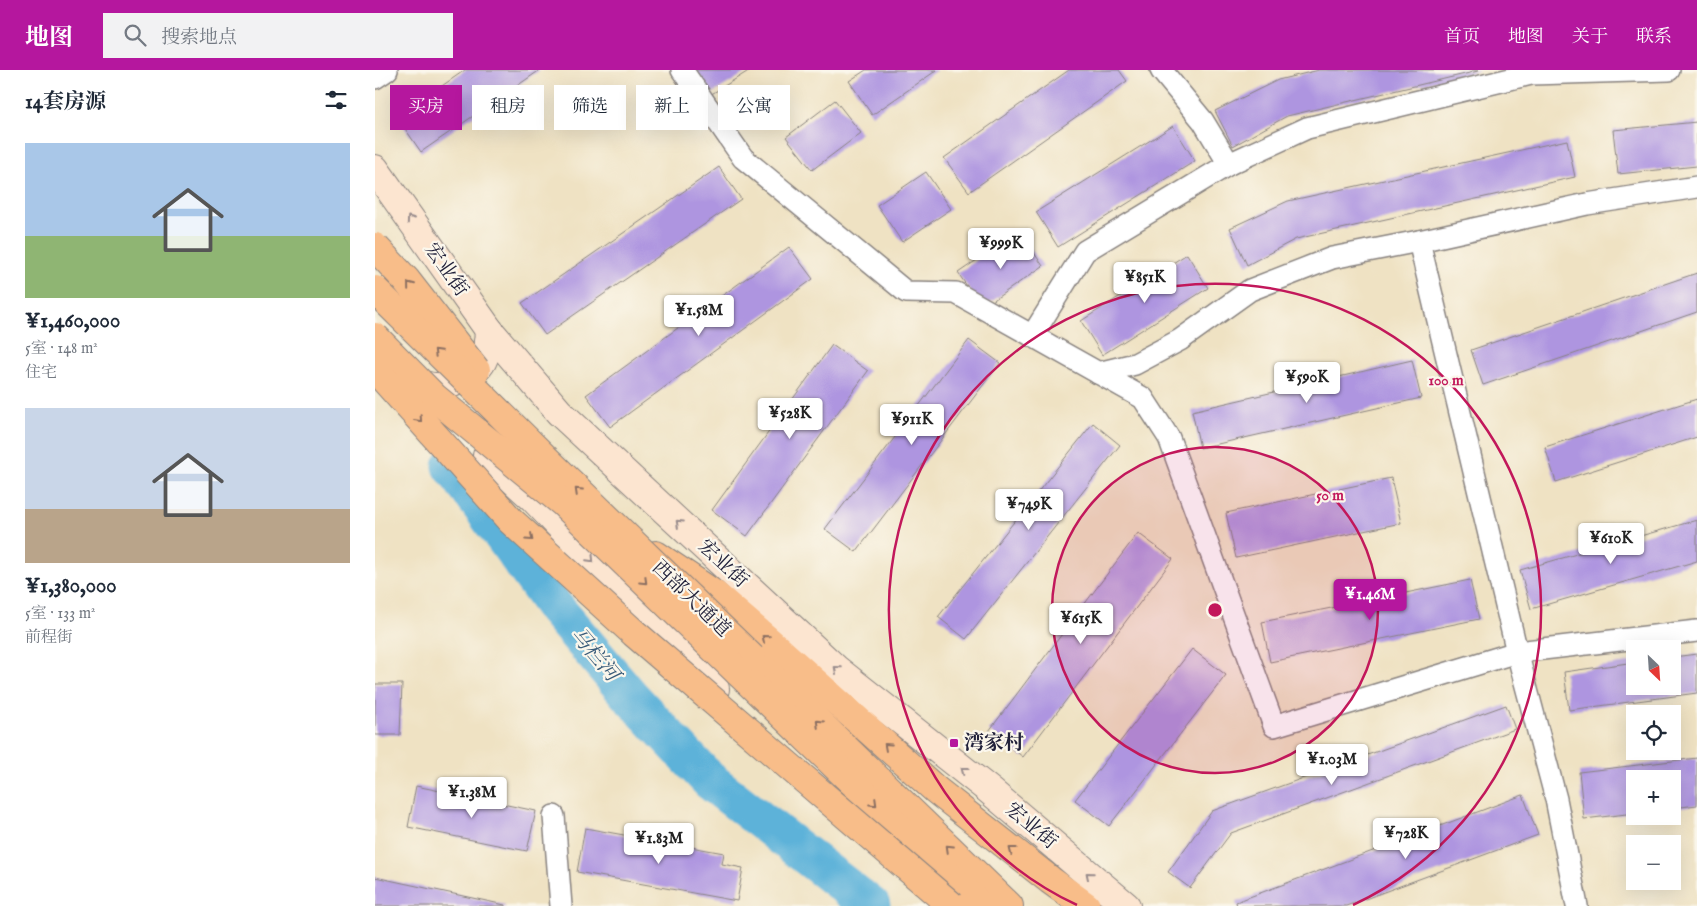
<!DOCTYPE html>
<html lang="zh">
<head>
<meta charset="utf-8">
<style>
	:root { --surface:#fff; --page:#f2f2f3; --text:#1f2937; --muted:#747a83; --accent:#b5179e }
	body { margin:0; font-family:"IM FELL English","Noto Serif SC",serif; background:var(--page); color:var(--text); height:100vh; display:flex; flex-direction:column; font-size:19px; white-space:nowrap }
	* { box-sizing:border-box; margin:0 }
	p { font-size:16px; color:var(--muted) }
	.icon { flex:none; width:28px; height:28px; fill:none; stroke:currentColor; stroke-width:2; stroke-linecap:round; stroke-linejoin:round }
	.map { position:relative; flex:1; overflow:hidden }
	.details { display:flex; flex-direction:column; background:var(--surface); width:375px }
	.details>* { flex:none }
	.guide { position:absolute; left:15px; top:15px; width:475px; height:45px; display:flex; gap:10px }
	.needle { width:32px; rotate:155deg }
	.tools { position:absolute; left:1251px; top:570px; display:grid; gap:10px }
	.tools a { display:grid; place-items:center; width:55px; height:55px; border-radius:0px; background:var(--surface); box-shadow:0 5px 20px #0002; font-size:25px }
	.price { position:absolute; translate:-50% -42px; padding:0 11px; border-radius:5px; background:#fff; color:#222; font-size:16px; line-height:32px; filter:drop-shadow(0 1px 2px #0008) }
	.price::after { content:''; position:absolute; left:50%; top:30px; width:15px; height:11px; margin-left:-8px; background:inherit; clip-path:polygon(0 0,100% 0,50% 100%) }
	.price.current { background:var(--accent); color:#fff }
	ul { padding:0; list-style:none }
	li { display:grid; align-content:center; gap:10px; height:265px; padding:0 25px }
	li span { display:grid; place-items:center; height:155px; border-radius:0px; color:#555 }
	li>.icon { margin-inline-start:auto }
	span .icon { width:90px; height:90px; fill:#fffc; stroke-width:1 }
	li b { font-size:21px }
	h2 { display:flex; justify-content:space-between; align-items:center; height:60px; padding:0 25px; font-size:21px }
	.pill { padding:0 18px; border-radius:0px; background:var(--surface); box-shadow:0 5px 20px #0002; font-size:18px; line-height:45px }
	.pill.current { background:var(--accent); color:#fff }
	header { display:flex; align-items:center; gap:30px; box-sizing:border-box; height:70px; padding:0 25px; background:var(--accent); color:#fff }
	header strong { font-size:24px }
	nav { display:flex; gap:28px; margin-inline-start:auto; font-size:18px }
	.search { width:350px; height:45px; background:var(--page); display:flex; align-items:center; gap:12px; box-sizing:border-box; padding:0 18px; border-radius:0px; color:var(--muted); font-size:19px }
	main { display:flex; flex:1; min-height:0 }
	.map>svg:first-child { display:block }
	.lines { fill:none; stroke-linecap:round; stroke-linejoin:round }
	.river { stroke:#5db2d9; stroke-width:39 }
	.building { fill:#ae95e0 }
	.minor-casing { stroke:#88827f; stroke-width:24 }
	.secondary-casing { stroke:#88827f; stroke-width:30 }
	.trunk-casing { stroke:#88827f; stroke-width:30 }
	.minor { stroke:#fff; stroke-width:21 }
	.secondary { stroke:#fce5d0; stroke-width:28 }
	.trunk { stroke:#f8bd89; stroke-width:28 }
	.trunk-bridge-casing { stroke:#88827f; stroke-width:30; stroke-linecap:butt }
	.trunk-bridge { stroke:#f8bd89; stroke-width:28 }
	.oneway { stroke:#9a8d8d }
	.oneway2 { stroke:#8d7062 }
	.ring { fill:none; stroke:#c2185b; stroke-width:2.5 }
	.poi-dot { fill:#b5179e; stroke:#fbf7ec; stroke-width:2 }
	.labels { text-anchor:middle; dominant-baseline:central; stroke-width:4.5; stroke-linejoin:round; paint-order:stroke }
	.street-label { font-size:20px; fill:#22223b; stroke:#fbf7ec }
	.poi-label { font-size:20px; font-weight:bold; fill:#22223b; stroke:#fbf7ec; text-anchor:start }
	.water-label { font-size:21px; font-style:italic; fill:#3a5c7a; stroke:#fbf7ec }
	.centre { fill:#c2185b; stroke:#fbf7ec; stroke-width:2.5 }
	.ring-label { font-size:15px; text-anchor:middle; font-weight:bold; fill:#c2185b; stroke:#fbf7ec; stroke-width:4.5; stroke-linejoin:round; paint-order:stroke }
</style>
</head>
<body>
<header>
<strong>地图</strong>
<div class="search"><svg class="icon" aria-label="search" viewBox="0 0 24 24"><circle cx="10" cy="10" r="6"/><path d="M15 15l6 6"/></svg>搜索地点</div>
<nav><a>首页</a><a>地图</a><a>关于</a><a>联系</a></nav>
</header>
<main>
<section class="details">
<h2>14套房源<svg class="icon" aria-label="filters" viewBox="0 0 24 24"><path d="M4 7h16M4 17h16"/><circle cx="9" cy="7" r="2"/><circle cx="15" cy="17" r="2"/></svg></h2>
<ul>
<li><span style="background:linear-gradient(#a9c7e8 60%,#8fb573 0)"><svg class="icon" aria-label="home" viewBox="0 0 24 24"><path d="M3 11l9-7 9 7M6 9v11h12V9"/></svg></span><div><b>¥1,460,000</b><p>5室 · 148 m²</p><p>住宅</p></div></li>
<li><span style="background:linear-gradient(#c9d6e8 65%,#b9a48a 0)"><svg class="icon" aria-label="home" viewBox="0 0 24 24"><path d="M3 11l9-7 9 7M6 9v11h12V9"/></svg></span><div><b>¥1,380,000</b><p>5室 · 133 m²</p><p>前程街</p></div></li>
</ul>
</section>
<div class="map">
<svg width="1322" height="836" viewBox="0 0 1322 836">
	<rect width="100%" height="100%" fill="#fbf7ec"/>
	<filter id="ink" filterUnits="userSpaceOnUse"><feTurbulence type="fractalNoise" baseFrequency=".02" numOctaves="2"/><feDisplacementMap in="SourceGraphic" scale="10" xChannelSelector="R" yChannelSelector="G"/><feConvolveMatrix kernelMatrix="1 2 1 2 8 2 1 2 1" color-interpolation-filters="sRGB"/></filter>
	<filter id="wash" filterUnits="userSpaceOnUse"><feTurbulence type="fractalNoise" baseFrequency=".0096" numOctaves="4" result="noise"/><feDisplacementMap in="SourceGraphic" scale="20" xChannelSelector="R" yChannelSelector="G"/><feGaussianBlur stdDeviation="1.12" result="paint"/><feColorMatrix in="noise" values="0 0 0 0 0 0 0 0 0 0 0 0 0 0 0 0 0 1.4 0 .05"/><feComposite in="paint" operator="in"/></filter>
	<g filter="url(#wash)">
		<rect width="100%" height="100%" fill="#efe2c3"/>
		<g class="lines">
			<path class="river" d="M 77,396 L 180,538 L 254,625 L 334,710 L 496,836"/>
		</g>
		<g id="blocks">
			<g class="building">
				<path d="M 90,0 L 165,0 L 46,82 L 22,47 Z"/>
				<path d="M 320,0 L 375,0 L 335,25 Z"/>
				<path d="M 491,0 L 562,0 L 497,45 L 474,11 Z"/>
				<path d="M 694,0 L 744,0 L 752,11 L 594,122 L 569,88 Z"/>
				<path d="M 944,0 L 1103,0 L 1103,1 L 912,46 L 858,76 L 840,41 L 903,10 Z"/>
				<path d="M 460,30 L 486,63 L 437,100 L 411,67 Z"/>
				<path d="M 1322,52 L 1322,96 L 1243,104 L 1238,60 Z"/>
				<path d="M 798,56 L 820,91 L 683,177 L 661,142 Z"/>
				<path d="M 1192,70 L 1200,107 L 921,169 L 872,195 L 855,158 L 913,131 Z"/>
				<path d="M 344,97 L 366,129 L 170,265 L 147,233 Z"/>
				<path d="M 551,102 L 576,139 L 527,172 L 502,135 Z"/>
				<path d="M 644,161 L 668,196 L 607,238 L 583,203 Z"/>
				<path d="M 414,177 L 438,209 L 235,357 L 211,325 Z"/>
				<path d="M 812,184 L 833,218 L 727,285 L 706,251 Z"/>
				<path d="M 1322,203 L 1322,242 L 1108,315 L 1096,280 Z"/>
				<path d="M 594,270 L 625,293 L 481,482 L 450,459 Z"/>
				<path d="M 457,275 L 493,301 L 372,466 L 337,440 Z"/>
				<path d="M 1037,290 L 1046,328 L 825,378 L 817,341 Z"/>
				<path d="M 1322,329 L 1322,367 L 1181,412 L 1170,377 Z"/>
				<path d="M 718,353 L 745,375 L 591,569 L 563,547 Z"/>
				<path d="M 1016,408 L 1026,453 L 861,488 L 851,443 Z"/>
				<path d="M 1322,450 L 1322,491 L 1156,539 L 1145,500 Z"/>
				<path d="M 763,463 L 798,489 L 648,687 L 614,661 Z"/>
				<path d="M 1095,510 L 1104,549 L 895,592 L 887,552 Z"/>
				<path d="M 817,579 L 851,605 L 734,756 L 700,730 Z"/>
				<path d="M 1322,584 L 1322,623 L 1194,640 L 1189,602 L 1260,592 L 1260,616 L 1298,616 L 1298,587 Z"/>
				<path d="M 0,614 L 27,614 L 25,665 L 0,665 Z"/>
				<path d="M 1131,635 L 1140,659 L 856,763 L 815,818 L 793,802 L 837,741 Z"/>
				<path d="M 1322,688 L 1322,735 L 1298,738 L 1298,709 L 1260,709 L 1260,743 L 1209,749 L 1204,702 Z"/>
				<path d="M 41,716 L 161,741 L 152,781 L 33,757 Z"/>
				<path d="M 1148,725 L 1163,765 L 971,836 L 862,836 L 861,832 Z"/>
				<path d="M 210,758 L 349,783 L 347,794 L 368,798 L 362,831 L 202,802 Z"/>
				<path d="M 0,807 L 130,835 L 130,836 L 0,836 Z"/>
			</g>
		</g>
	</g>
	<g filter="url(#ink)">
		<use href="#blocks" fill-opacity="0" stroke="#88827f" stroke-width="1"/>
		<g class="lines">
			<g class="minor-casing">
				<g id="minor">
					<path d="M 307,0 L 368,88 L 531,222 L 581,223 L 768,328 L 794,368 L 899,656 L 1142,582 L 1322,561"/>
					<path d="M 786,0 L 828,51 L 854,94"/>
					<path d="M 0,8 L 12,0"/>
					<path d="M 1044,171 L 1142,582 L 1181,729 L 1202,836"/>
					<path d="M 657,266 L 710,181 L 854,94 L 932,58 L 1156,4 L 1294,0"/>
					<path d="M 723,303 L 760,294 L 805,270 L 875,220 L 957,188 L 1044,171 L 1212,134 L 1322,117"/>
					<path d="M 179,746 L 186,836"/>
				</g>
			</g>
			<g class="secondary-casing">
				<g id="secondary">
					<path d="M 0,99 L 114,260 L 184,342 L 461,599 L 614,720 L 751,836"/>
					<path d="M 30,310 C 40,312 52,317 61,317 C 68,317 78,313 84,310 C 108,300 113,285 114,260"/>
					<path d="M 112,386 L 159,429 L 340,619"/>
				</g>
			</g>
			<g class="trunk-casing">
				<g id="trunk">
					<path d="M 281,485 L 339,524 L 394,571 L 561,720 L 675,810 L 711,836"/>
					<path d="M 377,588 L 634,836"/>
					<path d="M 363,602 L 606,836"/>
				</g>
			</g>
			<use href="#minor" class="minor"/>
			<use href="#secondary" class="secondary"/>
			<use href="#trunk" class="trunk"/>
			<g class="trunk-bridge-casing">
				<g id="trunk-bridge">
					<path d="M 0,177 L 31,210 L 101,300"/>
					<path d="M 0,220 L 173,391 L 377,588"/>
					<path d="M 0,267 L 59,327 L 188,433 L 363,602"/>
					<path d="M 0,299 L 136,451 L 259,563 L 577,836"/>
				</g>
			</g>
			<use href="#trunk-bridge" class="trunk-bridge"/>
		</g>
		<defs><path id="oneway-chevron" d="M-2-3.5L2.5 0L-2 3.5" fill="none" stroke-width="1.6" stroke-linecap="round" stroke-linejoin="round" transform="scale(1.25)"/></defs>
		<g class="oneway">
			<use href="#oneway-chevron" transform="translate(35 149) rotate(-125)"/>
			<use href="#oneway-chevron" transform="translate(304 453) rotate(-137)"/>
			<use href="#oneway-chevron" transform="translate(216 489) rotate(46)"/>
			<use href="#oneway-chevron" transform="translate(462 599) rotate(-139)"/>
			<use href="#oneway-chevron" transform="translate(589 700) rotate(-142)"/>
			<use href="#oneway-chevron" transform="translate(714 805) rotate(-140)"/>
		</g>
		<g class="oneway2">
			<use href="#oneway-chevron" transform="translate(35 215) rotate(-129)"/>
			<use href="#oneway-chevron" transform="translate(62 282) rotate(-135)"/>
			<use href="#oneway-chevron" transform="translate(44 349) rotate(48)"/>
			<use href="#oneway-chevron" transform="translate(203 421) rotate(-136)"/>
			<use href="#oneway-chevron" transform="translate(155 468) rotate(42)"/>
			<use href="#oneway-chevron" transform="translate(269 511) rotate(44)"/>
			<use href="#oneway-chevron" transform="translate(390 568) rotate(-139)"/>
			<use href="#oneway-chevron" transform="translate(444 653) rotate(-136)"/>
			<use href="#oneway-chevron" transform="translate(512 676) rotate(-138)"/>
			<use href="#oneway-chevron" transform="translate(499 733) rotate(44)"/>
			<use href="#oneway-chevron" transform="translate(574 778) rotate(-136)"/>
			<use href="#oneway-chevron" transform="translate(637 780) rotate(-142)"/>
		</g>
	</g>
	<circle cx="840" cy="540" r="163" fill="#c2185b" fill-opacity=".12"/>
	<g class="ring">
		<circle cx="840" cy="540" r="163"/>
		<path d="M702 835A326 326 0 1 1 978 835"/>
	</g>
	<rect class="poi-dot" x="574" y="668" width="10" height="10" rx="2.5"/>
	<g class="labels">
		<g class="street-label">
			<text transform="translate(71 200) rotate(55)">宏业街</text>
			<text transform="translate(348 494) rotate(43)">宏业街</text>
			<text transform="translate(316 529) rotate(44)">西部大通道</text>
			<text transform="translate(656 756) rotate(40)">宏业街</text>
		</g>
		<g class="poi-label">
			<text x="589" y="673">湾家村</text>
		</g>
		<g class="water-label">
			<text transform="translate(219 585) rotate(50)">马栏河</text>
		</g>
	</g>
	<circle cx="840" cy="540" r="8" class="centre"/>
	<g class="ring-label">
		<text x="1071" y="315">100 m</text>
		<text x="955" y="430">50 m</text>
	</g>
</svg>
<div class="tools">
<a><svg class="needle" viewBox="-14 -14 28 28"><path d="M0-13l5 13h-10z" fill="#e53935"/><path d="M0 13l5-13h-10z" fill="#747a83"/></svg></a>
<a><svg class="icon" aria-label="locate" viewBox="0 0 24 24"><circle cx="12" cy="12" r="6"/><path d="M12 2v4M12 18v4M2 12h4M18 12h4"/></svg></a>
<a>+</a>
<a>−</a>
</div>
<b class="price" style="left:626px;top:200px">¥999K</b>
<b class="price" style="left:770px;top:234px">¥851K</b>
<b class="price" style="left:324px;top:267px">¥1.58M</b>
<b class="price" style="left:932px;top:334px">¥590K</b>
<b class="price" style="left:415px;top:370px">¥528K</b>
<b class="price" style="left:537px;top:376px">¥911K</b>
<b class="price" style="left:654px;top:461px">¥749K</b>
<b class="price" style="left:1236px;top:495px">¥610K</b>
<b class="price current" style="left:995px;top:551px">¥1.46M</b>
<b class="price" style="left:706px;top:575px">¥615K</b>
<b class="price" style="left:957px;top:716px">¥1.03M</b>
<b class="price" style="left:97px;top:749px">¥1.38M</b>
<b class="price" style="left:1031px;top:790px">¥728K</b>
<b class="price" style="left:284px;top:795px">¥1.83M</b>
<div class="guide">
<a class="pill current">买房</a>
<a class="pill">租房</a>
<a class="pill">筛选</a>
<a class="pill">新上</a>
<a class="pill">公寓</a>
</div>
</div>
</main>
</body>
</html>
